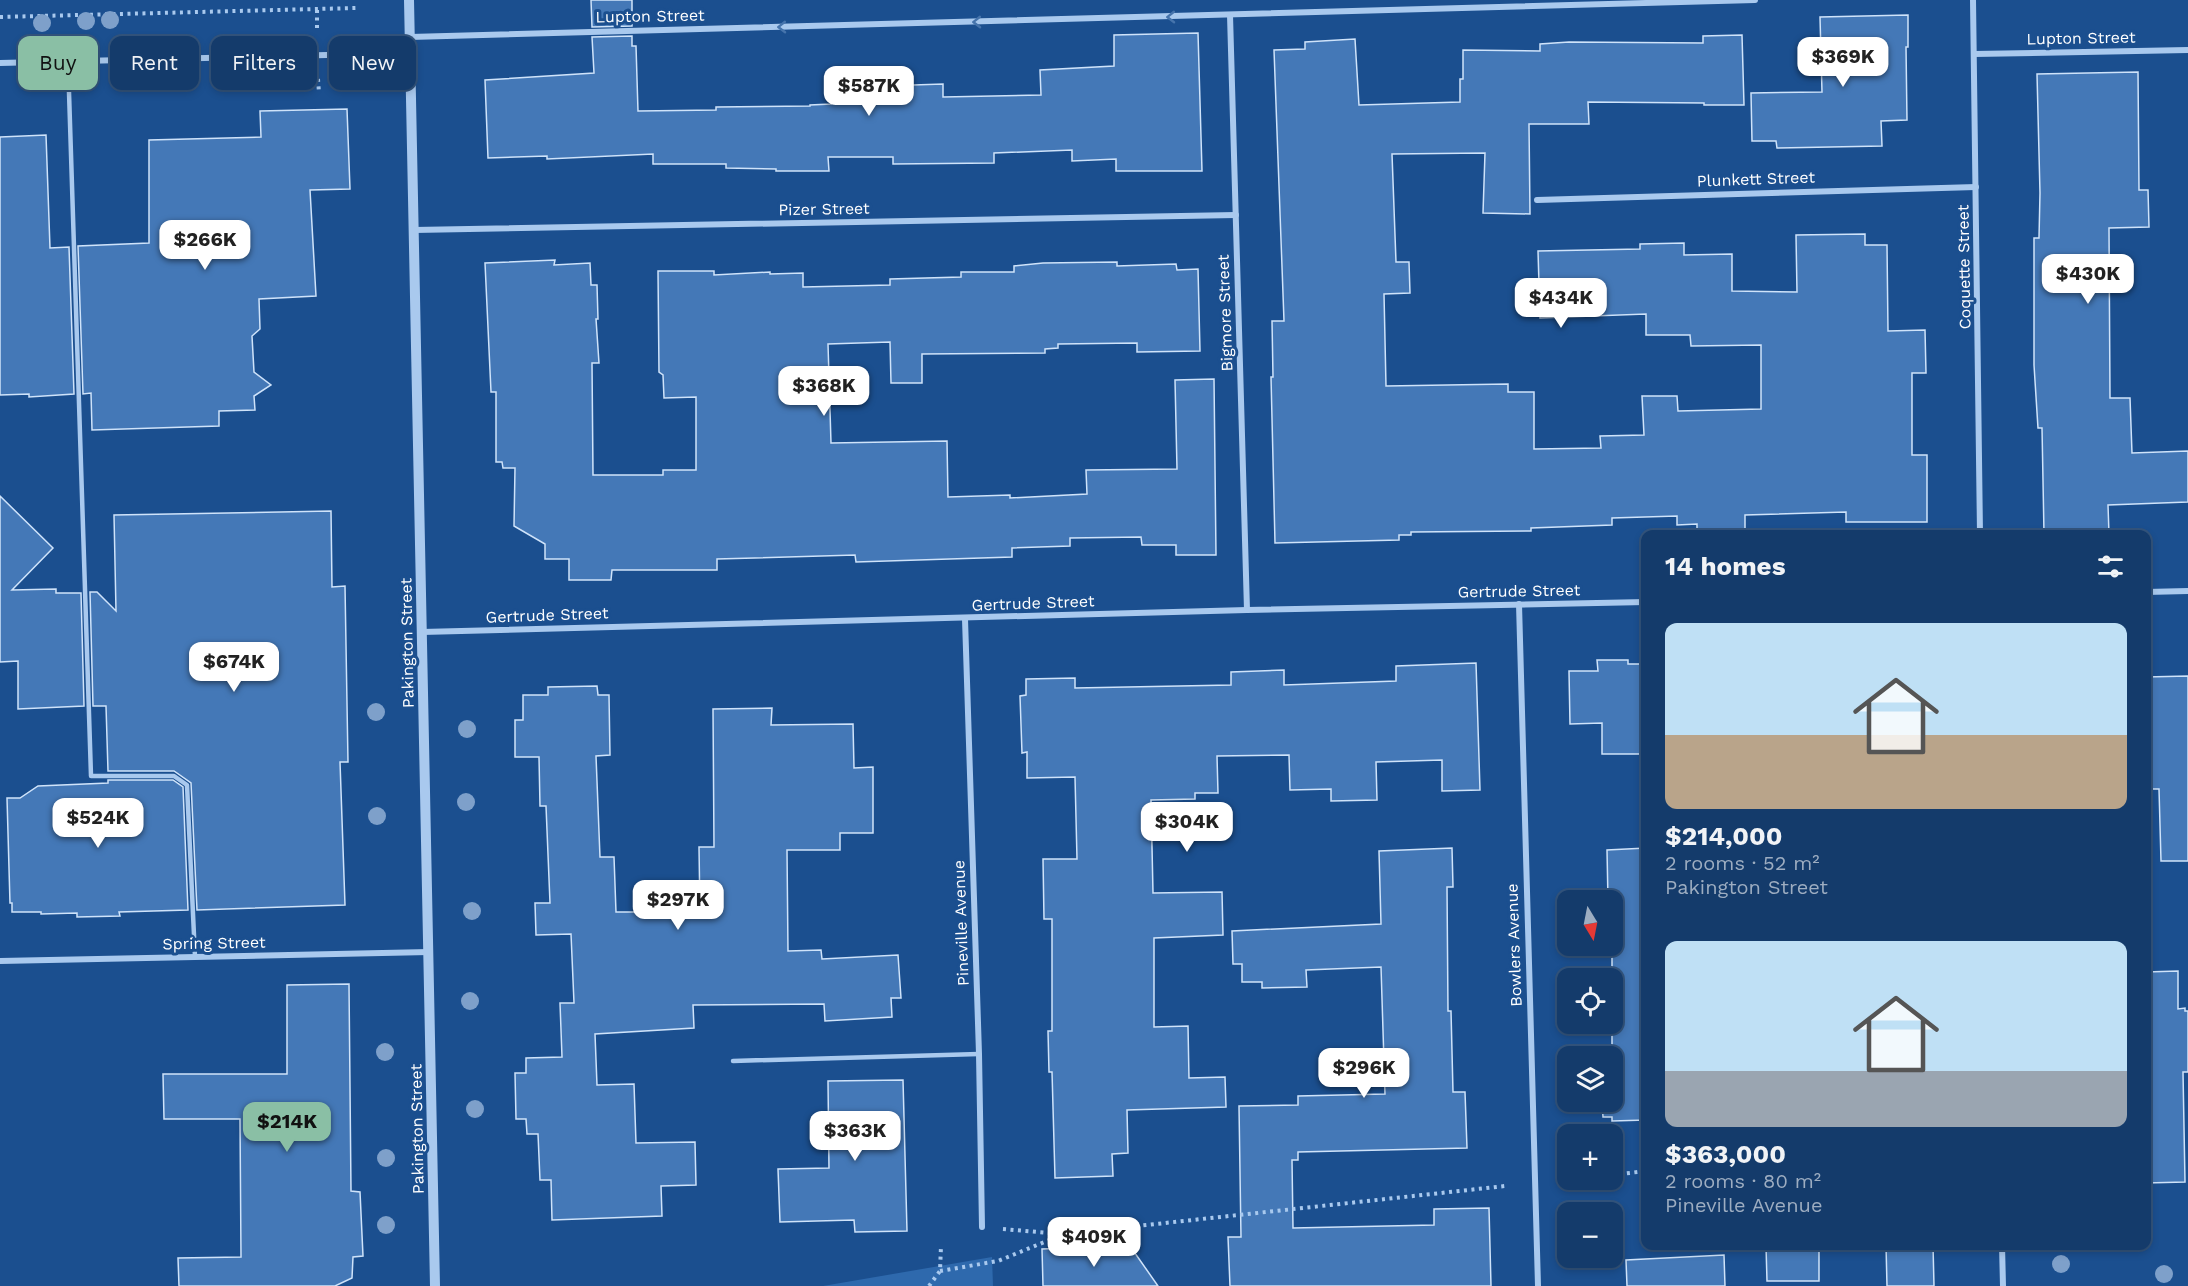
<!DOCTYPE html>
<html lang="en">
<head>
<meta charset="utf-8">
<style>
	:root { --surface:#143b6b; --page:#214673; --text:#f1f3f6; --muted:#9dadc1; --line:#33557e; --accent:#8abfa5 }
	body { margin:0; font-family:"Work Sans",sans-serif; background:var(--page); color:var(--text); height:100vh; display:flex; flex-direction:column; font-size:22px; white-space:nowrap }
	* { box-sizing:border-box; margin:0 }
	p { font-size:20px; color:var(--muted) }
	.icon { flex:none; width:33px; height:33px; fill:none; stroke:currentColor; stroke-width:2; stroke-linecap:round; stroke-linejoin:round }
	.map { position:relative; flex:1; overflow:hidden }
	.sheet { position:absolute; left:1641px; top:530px; width:510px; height:720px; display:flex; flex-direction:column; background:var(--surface); border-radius:12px; box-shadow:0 3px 9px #0003,0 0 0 2px var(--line) }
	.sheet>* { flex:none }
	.guide { position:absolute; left:18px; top:36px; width:570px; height:54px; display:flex; gap:12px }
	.needle { width:39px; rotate:170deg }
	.tools { position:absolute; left:1557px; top:890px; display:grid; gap:12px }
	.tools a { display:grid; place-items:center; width:66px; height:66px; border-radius:12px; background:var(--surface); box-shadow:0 3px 9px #0003,0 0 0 2px var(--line); font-size:30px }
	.price { position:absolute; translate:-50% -51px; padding:0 14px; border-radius:12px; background:#fff; color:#222; font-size:20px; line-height:39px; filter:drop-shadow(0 2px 3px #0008) }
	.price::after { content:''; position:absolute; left:50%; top:36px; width:18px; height:14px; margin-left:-9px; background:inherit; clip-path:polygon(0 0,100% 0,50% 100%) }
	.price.on { background:var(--accent); color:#111 }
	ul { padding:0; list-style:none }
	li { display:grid; align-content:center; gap:12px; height:318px; padding:0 24px }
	li span { display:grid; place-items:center; height:186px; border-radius:12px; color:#555 }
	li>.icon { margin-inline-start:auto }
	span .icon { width:108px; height:108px; fill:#fffc; stroke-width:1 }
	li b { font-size:26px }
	h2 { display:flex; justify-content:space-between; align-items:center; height:72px; padding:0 24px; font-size:26px }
	.pill { padding:0 21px; border-radius:12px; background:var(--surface); box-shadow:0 3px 9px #0003,0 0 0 2px var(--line); font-size:21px; line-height:54px }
	.pill.on { background:var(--accent); color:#111 }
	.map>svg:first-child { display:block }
	.green { fill:#2e69ad }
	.building { fill:#4478b7; stroke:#cfe3fa; stroke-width:1.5 }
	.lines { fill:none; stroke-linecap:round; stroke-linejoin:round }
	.path { stroke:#a9c9ee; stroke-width:4; stroke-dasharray:3 4.5; stroke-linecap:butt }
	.service { stroke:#a9c9ee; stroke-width:4.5 }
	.minor { stroke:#a9c9ee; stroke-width:6 }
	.tertiary { stroke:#a9c9ee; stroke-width:10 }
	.tree { fill:#7ea0ca }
	.oneway { stroke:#4674ac }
	.labels { text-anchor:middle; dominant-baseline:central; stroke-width:6; stroke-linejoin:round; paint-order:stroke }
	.street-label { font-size:16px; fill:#fff; stroke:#1b4f8f }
</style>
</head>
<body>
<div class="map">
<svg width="2188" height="1286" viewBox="0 0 2188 1286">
	<rect width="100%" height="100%" fill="#1b4f8f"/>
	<path class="green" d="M 992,1257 L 993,1286 L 823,1286 Z"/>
	<g class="building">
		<path d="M 591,0 L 632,0 L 632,26 L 592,27 Z"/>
		<path d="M 1908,15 L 1908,47 L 1906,47 L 1907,120 L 1881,121 L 1882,146 L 1777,148 L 1776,141 L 1752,141 L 1751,93 L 1822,92 L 1820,17 Z"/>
		<path d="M 1198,33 L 1202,171 L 1116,171 L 1116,159 L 1072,161 L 1072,150 L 994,153 L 994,163 L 893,164 L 893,157 L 828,157 L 829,171 L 776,171 L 776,169 L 726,168 L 726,164 L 653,164 L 653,154 L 547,159 L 547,156 L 488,158 L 485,80 L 594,73 L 592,37 L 632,36 L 632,46 L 636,46 L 638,111 L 716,110 L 716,107 L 810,106 L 810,105 L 831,104 L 831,72 L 883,71 L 883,86 L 943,84 L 943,97 L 1041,95 L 1040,70 L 1114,66 L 1114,35 Z"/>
		<path d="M 1742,35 L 1744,105 L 1704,105 L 1704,103 L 1588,102 L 1589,124 L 1529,124 L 1530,214 L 1483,213 L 1485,153 L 1392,154 L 1396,262 L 1409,262 L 1410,293 L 1384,294 L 1386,386 L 1508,384 L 1508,392 L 1534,392 L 1534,449 L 1601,448 L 1600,436 L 1644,435 L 1642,396 L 1677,396 L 1678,411 L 1761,409 L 1761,345 L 1691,346 L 1690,335 L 1646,335 L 1646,314 L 1540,318 L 1538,251 L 1640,249 L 1640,244 L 1684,243 L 1684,255 L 1732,254 L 1732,291 L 1797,292 L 1796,235 L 1865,234 L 1865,245 L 1887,245 L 1888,331 L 1925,330 L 1926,373 L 1912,373 L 1912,455 L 1927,455 L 1927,522 L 1846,522 L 1846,512 L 1745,515 L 1745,534 L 1697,534 L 1697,524 L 1677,525 L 1677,516 L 1612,518 L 1612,525 L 1531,528 L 1531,531 L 1411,532 L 1411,535 L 1399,535 L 1399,540 L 1275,543 L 1271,377 L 1273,377 L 1272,321 L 1284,321 L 1274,50 L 1305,49 L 1305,42 L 1355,39 L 1359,105 L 1460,102 L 1460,79 L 1463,79 L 1463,50 L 1540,51 L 1540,44 L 1569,42 L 1703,43 L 1703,36 Z"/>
		<path d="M 2138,72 L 2139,190 L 2148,190 L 2149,227 L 2109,228 L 2110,398 L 2130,398 L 2132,453 L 2188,451 L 2188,502 L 2108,505 L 2109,534 L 2044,534 L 2042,428 L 2038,428 L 2034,365 L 2034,238 L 2039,238 L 2040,193 L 2037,74 Z"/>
		<path d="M 347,109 L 350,189 L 310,190 L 316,296 L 259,299 L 260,329 L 252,336 L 254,372 L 271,385 L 254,396 L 255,410 L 219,411 L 219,426 L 92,430 L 91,393 L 83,394 L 78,246 L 149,243 L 149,140 L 261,137 L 260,111 Z"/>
		<path d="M 46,135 L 50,248 L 69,247 L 74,394 L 29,397 L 29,394 L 0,395 L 0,137 Z"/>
		<path d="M 555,260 L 554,265 L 590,263 L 591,285 L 597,285 L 598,319 L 596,319 L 599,363 L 592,363 L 593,475 L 663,475 L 663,470 L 696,470 L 696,397 L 664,398 L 663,375 L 659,372 L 658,271 L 714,271 L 714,275 L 770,272 L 770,274 L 803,273 L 803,287 L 890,285 L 890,279 L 961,277 L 961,272 L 1014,272 L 1014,266 L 1043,263 L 1117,262 L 1117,266 L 1176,264 L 1177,270 L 1198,269 L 1200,351 L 1137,352 L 1137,343 L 1058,344 L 1058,348 L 1045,349 L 1045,353 L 922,354 L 922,383 L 891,383 L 890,342 L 828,344 L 831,443 L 947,441 L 948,497 L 1010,495 L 1010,498 L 1087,494 L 1086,470 L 1177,469 L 1175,380 L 1214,379 L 1216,555 L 1176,555 L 1176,545 L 1142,545 L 1141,537 L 1070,538 L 1070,546 L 1012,548 L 1012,557 L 856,562 L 855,555 L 717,559 L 717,570 L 612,570 L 611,580 L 569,580 L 569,559 L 545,559 L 545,544 L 514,526 L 515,468 L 503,468 L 502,462 L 496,462 L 496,392 L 491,392 L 485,263 Z"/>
		<path d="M 0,496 L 53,548 L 12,590 L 56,589 L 56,593 L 81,593 L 84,706 L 18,709 L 18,661 L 0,662 Z"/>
		<path d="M 331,511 L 332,587 L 345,586 L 348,762 L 340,762 L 345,905 L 197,910 L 191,783 L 174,771 L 108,771 L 106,706 L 93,706 L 90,592 L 97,592 L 116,611 L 114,515 Z"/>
		<path d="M 1597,660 L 1628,660 L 1628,664 L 1646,664 L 1646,754 L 1602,754 L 1602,723 L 1570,724 L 1569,671 L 1598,671 Z"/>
		<path d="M 1476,663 L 1480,790 L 1442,791 L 1442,760 L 1376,762 L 1377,800 L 1331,801 L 1331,789 L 1290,790 L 1289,755 L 1217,756 L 1218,793 L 1195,793 L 1195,799 L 1151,800 L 1153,893 L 1222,892 L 1223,935 L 1154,938 L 1154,1027 L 1188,1026 L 1189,1078 L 1225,1077 L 1226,1107 L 1127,1110 L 1128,1153 L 1112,1154 L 1113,1176 L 1055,1178 L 1052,1072 L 1049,1072 L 1048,1031 L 1052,1031 L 1052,919 L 1044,919 L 1043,859 L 1077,859 L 1075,777 L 1027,778 L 1027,752 L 1022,753 L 1020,696 L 1026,695 L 1026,679 L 1075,678 L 1075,688 L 1231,685 L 1231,672 L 1284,670 L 1284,685 L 1396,681 L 1396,666 Z"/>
		<path d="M 2188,676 L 2188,861 L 2161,861 L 2159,789 L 2152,789 L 2151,734 L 2146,735 L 2146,677 Z"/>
		<path d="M 597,686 L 598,695 L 609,695 L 610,755 L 596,756 L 600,857 L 614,857 L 616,912 L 700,912 L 699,847 L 714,847 L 713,709 L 772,708 L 771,725 L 853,724 L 854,768 L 873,767 L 873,833 L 840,833 L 840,850 L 787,850 L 788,951 L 821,950 L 822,959 L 898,955 L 901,998 L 891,998 L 892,1017 L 825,1021 L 824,1004 L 693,1005 L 694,1028 L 595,1034 L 597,1085 L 634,1084 L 636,1143 L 695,1142 L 696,1185 L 661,1186 L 662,1216 L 552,1220 L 551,1180 L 540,1180 L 538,1134 L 527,1134 L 526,1119 L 516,1119 L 515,1073 L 526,1073 L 526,1058 L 562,1057 L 560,1003 L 574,1003 L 571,934 L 536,935 L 535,903 L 550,903 L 546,806 L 540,806 L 539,757 L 515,757 L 515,720 L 523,720 L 523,695 L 548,695 L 548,687 Z"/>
		<path d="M 108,780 L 173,780 L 183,787 L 188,910 L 119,912 L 120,916 L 77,917 L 77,913 L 41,914 L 41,912 L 12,912 L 12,903 L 10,903 L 7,798 L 20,798 L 38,786 L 108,783 Z"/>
		<path d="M 1452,848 L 1453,887 L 1447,887 L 1448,1011 L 1451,1011 L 1453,1092 L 1465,1092 L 1467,1148 L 1298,1152 L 1298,1160 L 1292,1160 L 1293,1228 L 1434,1225 L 1434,1209 L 1489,1208 L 1491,1286 L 1230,1286 L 1228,1237 L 1241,1237 L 1239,1106 L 1298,1105 L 1298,1096 L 1385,1094 L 1381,967 L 1306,970 L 1307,987 L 1262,988 L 1262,982 L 1242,982 L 1242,964 L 1233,964 L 1232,931 L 1381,924 L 1379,851 Z"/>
		<path d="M 1646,848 L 1646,1120 L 1612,1121 L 1612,1117 L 1603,1117 L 1602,1101 L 1612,1101 L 1612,1056 L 1601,1056 L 1612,1055 L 1612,978 L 1610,978 L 1610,972 L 1612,972 L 1612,900 L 1608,900 L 1607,850 Z"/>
		<path d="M 2178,971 L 2178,1009 L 2185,1008 L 2185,1011 L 2188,1011 L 2188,1072 L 2183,1072 L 2185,1182 L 2146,1183 L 2146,972 Z"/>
		<path d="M 349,984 L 351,1191 L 360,1192 L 363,1256 L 353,1257 L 352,1278 L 335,1286 L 179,1286 L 178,1258 L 241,1257 L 240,1119 L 164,1119 L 163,1074 L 287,1074 L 287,985 Z"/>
		<path d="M 903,1080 L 907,1231 L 855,1232 L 854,1220 L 780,1222 L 778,1169 L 829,1168 L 828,1081 Z"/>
		<path d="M 1886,1245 L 1933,1245 L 1934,1286 L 1887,1286 Z"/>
		<path d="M 1130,1246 L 1158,1286 L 1043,1286 L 1042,1249 Z"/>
		<path d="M 1766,1246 L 1819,1246 L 1819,1281 L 1767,1281 Z"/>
		<path d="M 1724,1255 L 1725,1286 L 1627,1286 L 1626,1260 Z"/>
	</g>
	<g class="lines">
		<g class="path">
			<path d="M 317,10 L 317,32"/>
			<path d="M 0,17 L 356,8"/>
			<path d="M 318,79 L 319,93"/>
			<path d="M 1612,1175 L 1646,1171"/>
			<path d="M 1565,1180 L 1571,1179"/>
			<path d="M 1003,1229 L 1062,1234"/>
			<path d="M 940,1271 L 998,1261 L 1064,1234 L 1505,1186"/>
			<path d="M 929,1286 L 940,1271 L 941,1246"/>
		</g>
		<g class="service">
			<path d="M 68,61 L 91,776 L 174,776 L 187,785 L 195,957"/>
			<path d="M 733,1061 L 979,1054"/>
		</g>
		<g class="minor">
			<path d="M 1973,0 L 1980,534"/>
			<path d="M 1230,15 L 1247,610"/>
			<path d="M 410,37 L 1755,0"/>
			<path d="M 1974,54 L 2188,50"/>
			<path d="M 0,63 L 410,53"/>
			<path d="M 1537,200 L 1976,187"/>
			<path d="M 414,230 L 1236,215"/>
			<path d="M 2146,592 L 2188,591"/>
			<path d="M 1519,604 L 1538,1286"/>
			<path d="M 965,619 L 979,1054 L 982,1227"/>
			<path d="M 422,632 L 1247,610 L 1646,602"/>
			<path d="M 0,961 L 429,952"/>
			<path d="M 2002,1245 L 2003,1286"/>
		</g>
		<path class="tertiary" d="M 409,0 L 435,1286"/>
	</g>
	<g class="tree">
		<circle cx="110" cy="20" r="9"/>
		<circle cx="86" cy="21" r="9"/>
		<circle cx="42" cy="23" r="9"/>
		<circle cx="376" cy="712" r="9"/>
		<circle cx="467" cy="729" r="9"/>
		<circle cx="466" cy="802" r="9"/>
		<circle cx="377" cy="816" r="9"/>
		<circle cx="472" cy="911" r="9"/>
		<circle cx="470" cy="1001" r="9"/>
		<circle cx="385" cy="1052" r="9"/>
		<circle cx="475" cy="1109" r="9"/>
		<circle cx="386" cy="1158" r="9"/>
		<circle cx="386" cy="1225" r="9"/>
		<circle cx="2061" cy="1264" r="9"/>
		<circle cx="2164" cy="1274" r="9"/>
	</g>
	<defs><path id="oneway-chevron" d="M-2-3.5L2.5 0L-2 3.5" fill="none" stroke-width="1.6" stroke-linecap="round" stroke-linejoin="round" transform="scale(1.5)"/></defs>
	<g class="oneway">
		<use href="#oneway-chevron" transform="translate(1171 17) rotate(179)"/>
		<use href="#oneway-chevron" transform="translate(977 22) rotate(179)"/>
		<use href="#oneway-chevron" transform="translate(782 27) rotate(179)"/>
	</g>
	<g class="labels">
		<g class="street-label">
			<text transform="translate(650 16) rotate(-1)">Lupton Street</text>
			<text transform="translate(2081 38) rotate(-1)">Lupton Street</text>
			<text transform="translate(1756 179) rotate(-2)">Plunkett Street</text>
			<text transform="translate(824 209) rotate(-1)">Pizer Street</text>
			<text transform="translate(1964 267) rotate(-91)">Coquette Street</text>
			<text transform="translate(1225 313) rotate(-92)">Bigmore Street</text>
			<text transform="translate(1519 591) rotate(-1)">Gertrude Street</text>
			<text transform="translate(1033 603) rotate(-2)">Gertrude Street</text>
			<text transform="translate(547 615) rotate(-2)">Gertrude Street</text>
			<text transform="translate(407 643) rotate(-91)">Pakington Street</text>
			<text transform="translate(961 923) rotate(-92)">Pineville Avenue</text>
			<text transform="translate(214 943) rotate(-1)">Spring Street</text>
			<text transform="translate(1514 945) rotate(-92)">Bowlers Avenue</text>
			<text transform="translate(417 1129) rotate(-91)">Pakington Street</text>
		</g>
	</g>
</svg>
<div class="tools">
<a><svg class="needle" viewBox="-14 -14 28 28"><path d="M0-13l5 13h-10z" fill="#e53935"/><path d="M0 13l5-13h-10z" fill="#9dadc1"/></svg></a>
<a><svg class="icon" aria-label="locate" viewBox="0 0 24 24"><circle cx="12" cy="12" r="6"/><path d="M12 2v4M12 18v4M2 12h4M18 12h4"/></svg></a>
<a><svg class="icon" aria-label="layers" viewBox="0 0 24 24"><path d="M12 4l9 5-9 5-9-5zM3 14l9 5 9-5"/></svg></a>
<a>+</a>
<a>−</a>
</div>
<b class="price" style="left:1843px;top:88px">$369K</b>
<b class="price" style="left:869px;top:117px">$587K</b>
<b class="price" style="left:205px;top:271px">$266K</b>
<b class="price" style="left:2088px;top:305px">$430K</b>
<b class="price" style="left:1561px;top:329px">$434K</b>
<b class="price" style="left:824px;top:417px">$368K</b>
<b class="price" style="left:234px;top:693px">$674K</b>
<b class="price" style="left:98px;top:849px">$524K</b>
<b class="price" style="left:1187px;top:853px">$304K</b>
<b class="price" style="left:678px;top:931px">$297K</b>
<b class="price" style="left:1364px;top:1099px">$296K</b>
<b class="price on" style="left:287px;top:1153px">$214K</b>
<b class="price" style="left:855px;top:1162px">$363K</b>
<b class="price" style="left:1094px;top:1268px">$409K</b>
<div class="guide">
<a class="pill on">Buy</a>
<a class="pill">Rent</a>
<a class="pill">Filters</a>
<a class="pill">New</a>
</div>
<section class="sheet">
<h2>14 homes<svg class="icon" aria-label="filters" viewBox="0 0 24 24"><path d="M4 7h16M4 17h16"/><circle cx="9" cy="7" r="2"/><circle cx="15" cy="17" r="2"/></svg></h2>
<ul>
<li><span style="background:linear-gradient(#bfe0f5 60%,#b9a48a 0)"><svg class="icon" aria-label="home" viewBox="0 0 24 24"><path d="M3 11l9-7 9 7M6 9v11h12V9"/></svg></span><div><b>$214,000</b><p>2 rooms · 52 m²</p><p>Pakington Street</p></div></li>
<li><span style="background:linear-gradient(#bfe0f5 70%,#9aa5b1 0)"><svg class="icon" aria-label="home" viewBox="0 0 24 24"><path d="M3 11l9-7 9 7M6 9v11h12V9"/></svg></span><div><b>$363,000</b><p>2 rooms · 80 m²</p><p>Pineville Avenue</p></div></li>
</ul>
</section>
</div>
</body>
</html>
